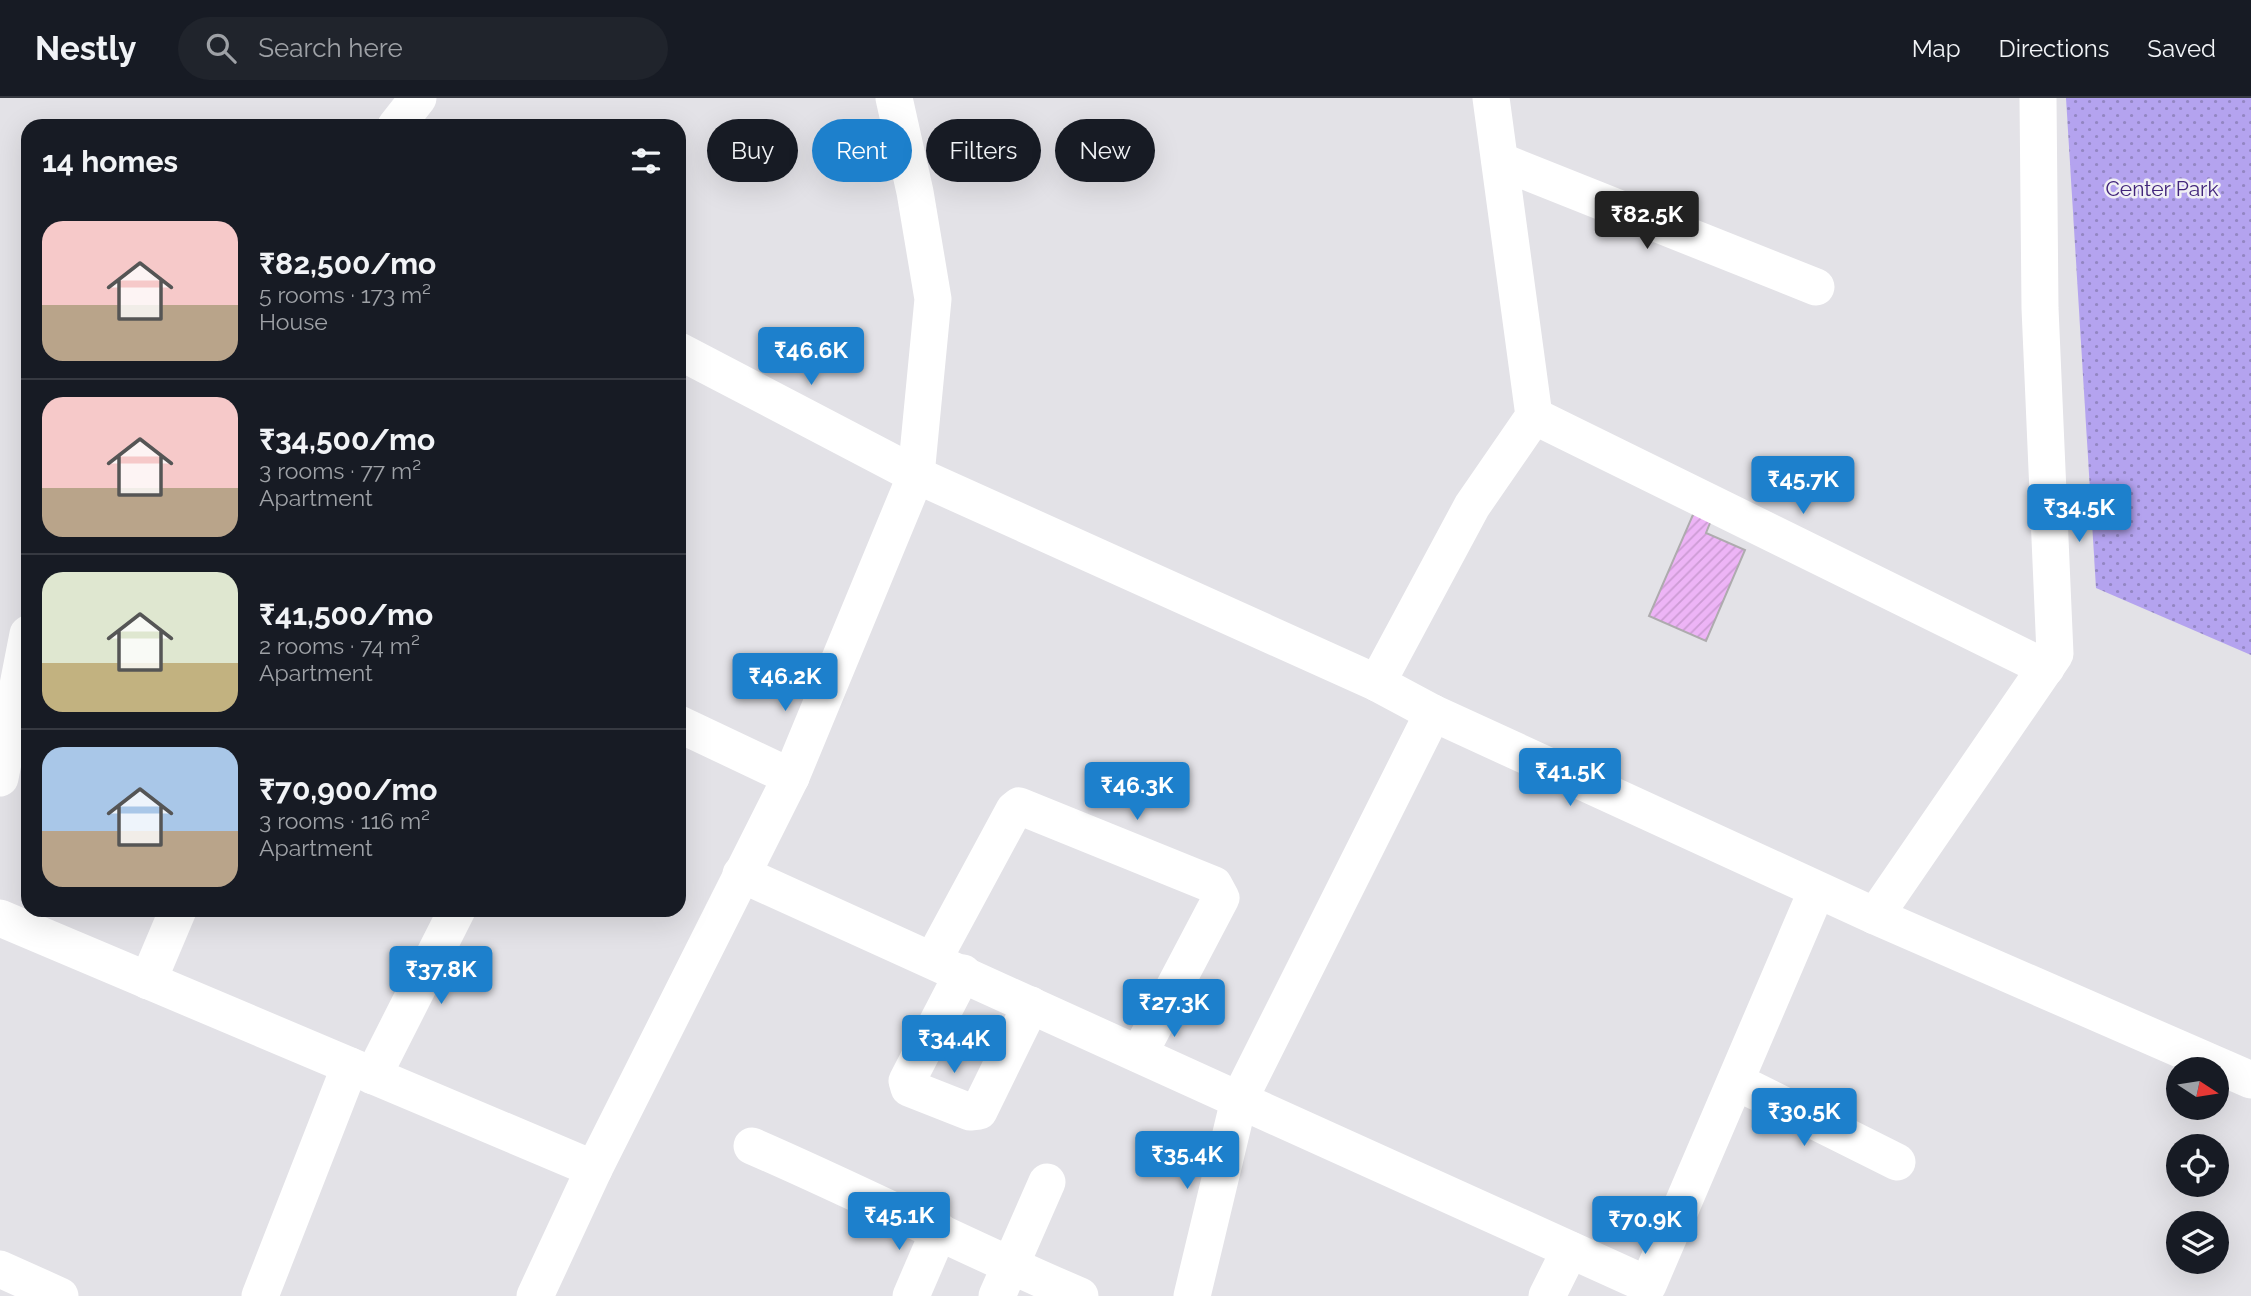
<!DOCTYPE html>
<html lang="en">
<head>
<meta charset="utf-8">
<style>
	:root { --surface:#171b24; --page:#20242c; --text:#f1f3f6; --muted:#9ea1a6; --line:#363941; --accent:#1d80cc }
	body { margin:0; font-family:Raleway,sans-serif; background:var(--page); color:var(--text); height:100vh; display:flex; flex-direction:column; font-size:26px; white-space:nowrap }
	* { box-sizing:border-box; margin:0 }
	p { font-size:23px; color:var(--muted) }
	.icon { flex:none; width:38px; height:38px; fill:none; stroke:currentColor; stroke-width:2; stroke-linecap:round; stroke-linejoin:round }
	.map { position:relative; flex:1; overflow:hidden }
	.details { position:absolute; left:21px; top:21px; width:665px; height:798px; display:flex; flex-direction:column; background:var(--surface); border-radius:21px; box-shadow:0 7px 28px #0002 }
	.details>* { flex:none }
	.hud { position:absolute; left:707px; top:21px; width:665px; height:63px; display:flex; gap:14px }
	.needle { width:46px; rotate:102deg }
	.controls { position:absolute; left:2166px; top:959px; display:grid; gap:14px }
	.controls a { display:grid; place-items:center; width:63px; height:63px; border-radius:50%; background:var(--surface); box-shadow:0 7px 28px #0002; font-size:35px }
	.price { position:absolute; translate:-50% -60px; padding:0 16px; border-radius:7px; background:var(--accent); color:#fff; font-size:23px; line-height:46px; filter:drop-shadow(0 2px 4px #0008) }
	.price::after { content:''; position:absolute; left:50%; top:42px; width:21px; height:16px; margin-left:-10px; background:inherit; clip-path:polygon(0 0,100% 0,50% 100%) }
	.price.active { background:#222; color:#fff }
	ul { padding:0; list-style:none }
	li { display:flex; align-items:center; gap:21px; height:175px; padding:0 21px }
	li+li { border-top:2px solid var(--line) }
	li span { display:grid; place-items:center; flex:none; width:196px; height:140px; border-radius:21px; color:#555 }
	li>.icon { margin-inline-start:auto }
	span .icon { width:84px; height:84px; fill:#fffc; stroke-width:1 }
	li b { font-size:30px }
	h2 { display:flex; justify-content:space-between; align-items:center; height:84px; padding:0 21px; font-size:30px }
	.chip { padding:0 24px; border-radius:32px; background:var(--surface); box-shadow:0 7px 28px #0002; font-size:24px; line-height:63px }
	.chip.active { background:var(--accent); color:#fff }
	header { display:flex; align-items:center; gap:42px; box-sizing:border-box; height:98px; padding:0 35px; background:var(--surface); border-bottom:2px solid var(--line) }
	header strong { font-size:33px }
	nav { display:flex; gap:38px; margin-inline-start:auto; font-size:24px }
	.search { width:490px; height:63px; background:var(--page); display:flex; align-items:center; gap:18px; box-sizing:border-box; padding:0 24px; border-radius:38px; color:var(--muted); font-size:26px }
	.map>svg:first-child { display:block }
	.grass { fill:url(#grass-dots) }
	.building { fill:url(#building-hatch); stroke:#aeabae; stroke-width:2 }
	.lines { fill:none; stroke-linecap:round; stroke-linejoin:round }
	.minor { stroke:#fff; stroke-width:37 }
	.labels { text-anchor:middle; dominant-baseline:central; stroke-width:5; stroke-linejoin:round; paint-order:stroke }
	.park-label { font-size:21px; fill:#41247a; stroke:#f0eff4 }
</style>
</head>
<body>
<header>
<strong>Nestly</strong>
<div class="search"><svg class="icon" aria-label="search" viewBox="0 0 24 24"><circle cx="10" cy="10" r="6"/><path d="M15 15l6 6"/></svg>Search here</div>
<nav><a>Map</a><a>Directions</a><a>Saved</a></nav>
</header>
<div class="map">
<svg width="2251" height="1198" viewBox="0 0 2251 1198">
	<defs>
		<pattern id="grass-dots" width="8" height="8" patternUnits="userSpaceOnUse" patternTransform="scale(1.75)"><rect width="8" height="8" fill="#b4a3ef"/><path d="M2 2h.1M6 6h.1" fill="none" stroke="#9386c3" stroke-width="1.8" stroke-linecap="round"/></pattern>
		<pattern id="building-hatch" width="6" height="6" patternUnits="userSpaceOnUse" patternTransform="scale(1.75)"><rect width="6" height="6" fill="#edb4f6"/><path d="M-1 1l2-2M0 6l6-6M5 7l2-2" fill="none" stroke="#cc9bd4"/></pattern>
	</defs>
	<rect width="100%" height="100%" fill="#e3e2e7"/>
	<path class="grass" d="M 2066,0 L 2251,0 L 2251,557 L 2096,490 Z"/>
	<path class="building" d="M 1695,412 L 1712,420 L 1706,435 L 1745,452 L 1706,543 L 1649,518 Z"/>
	<g class="lines">
		<g class="minor">
			<path d="M 396,28 L 418,0"/>
			<path d="M 1500,63 L 1816,189"/>
			<path d="M 679,253 L 916,377 L 1377,585 L 1433,615 L 1875,818 L 2251,982"/>
			<path d="M 1534,318 L 2046,570"/>
			<path d="M 1377,585 L 1472,408 L 1534,318 L 1491,0"/>
			<path d="M 679,626 L 791,679"/>
			<path d="M 0,680 L 28,536"/>
			<path d="M 741,776 L 1239,1002 L 1433,615"/>
			<path d="M 1875,818 L 2055,556 L 2040,210 L 2038,0"/>
			<path d="M 0,820 L 594,1071"/>
			<path d="M 933,862 L 1014,712 L 1019,708 L 1214,787 L 1221,800 L 1139,956"/>
			<path d="M 963,875 L 907,983 L 909,990 L 970,1014 L 979,1013 L 1031,907"/>
			<path d="M 148,883 L 178,812"/>
			<path d="M 373,978 L 457,812"/>
			<path d="M 1737,984 L 1897,1064"/>
			<path d="M 752,1048 C 863,1096 969,1151 1080,1198"/>
			<path d="M 0,1171 L 60,1198"/>
			<path d="M 260,1198 L 350,968"/>
			<path d="M 535,1198 L 594,1071 L 791,679 L 916,377 L 933,201 L 915,94 L 894,0"/>
			<path d="M 911,1198 L 939,1133"/>
			<path d="M 997,1198 L 1047,1084"/>
			<path d="M 1192,1198 L 1239,1002 L 1648,1187 L 1817,792"/>
			<path d="M 1547,1198 L 1570,1152"/>
		</g>
	</g>
	<g class="labels">
		<g class="park-label">
			<text x="2162" y="90">Center Park</text>
		</g>
	</g>
</svg>
<div class="controls">
<a><svg class="needle" viewBox="-14 -14 28 28"><path d="M0-13l5 13h-10z" fill="#e53935"/><path d="M0 13l5-13h-10z" fill="#9ea1a6"/></svg></a>
<a><svg class="icon" aria-label="locate" viewBox="0 0 24 24"><circle cx="12" cy="12" r="6"/><path d="M12 2v4M12 18v4M2 12h4M18 12h4"/></svg></a>
<a><svg class="icon" aria-label="layers" viewBox="0 0 24 24"><path d="M12 4l9 5-9 5-9-5zM3 14l9 5 9-5"/></svg></a>
</div>
<b class="price active" style="left:1647px;top:153px">₹82.5K</b>
<b class="price" style="left:811px;top:289px">₹46.6K</b>
<b class="price" style="left:1803px;top:418px">₹45.7K</b>
<b class="price" style="left:2079px;top:446px">₹34.5K</b>
<b class="price" style="left:785px;top:615px">₹46.2K</b>
<b class="price" style="left:1570px;top:710px">₹41.5K</b>
<b class="price" style="left:1137px;top:724px">₹46.3K</b>
<b class="price" style="left:441px;top:908px">₹37.8K</b>
<b class="price" style="left:1174px;top:941px">₹27.3K</b>
<b class="price" style="left:954px;top:977px">₹34.4K</b>
<b class="price" style="left:1804px;top:1050px">₹30.5K</b>
<b class="price" style="left:1187px;top:1093px">₹35.4K</b>
<b class="price" style="left:899px;top:1154px">₹45.1K</b>
<b class="price" style="left:1645px;top:1158px">₹70.9K</b>
<div class="hud">
<a class="chip">Buy</a>
<a class="chip active">Rent</a>
<a class="chip">Filters</a>
<a class="chip">New</a>
</div>
<section class="details">
<h2>14 homes<svg class="icon" aria-label="filters" viewBox="0 0 24 24"><path d="M4 7h16M4 17h16"/><circle cx="9" cy="7" r="2"/><circle cx="15" cy="17" r="2"/></svg></h2>
<ul>
<li><span style="background:linear-gradient(#f6c9c9 60%,#b9a48a 0)"><svg class="icon" aria-label="home" viewBox="0 0 24 24"><path d="M3 11l9-7 9 7M6 9v11h12V9"/></svg></span><div><b>₹82,500/mo</b><p>5 rooms · 173 m²</p><p>House</p></div></li>
<li><span style="background:linear-gradient(#f6c9c9 65%,#b9a48a 0)"><svg class="icon" aria-label="home" viewBox="0 0 24 24"><path d="M3 11l9-7 9 7M6 9v11h12V9"/></svg></span><div><b>₹34,500/mo</b><p>3 rooms · 77 m²</p><p>Apartment</p></div></li>
<li><span style="background:linear-gradient(#dfe7d0 65%,#c2b280 0)"><svg class="icon" aria-label="home" viewBox="0 0 24 24"><path d="M3 11l9-7 9 7M6 9v11h12V9"/></svg></span><div><b>₹41,500/mo</b><p>2 rooms · 74 m²</p><p>Apartment</p></div></li>
<li><span style="background:linear-gradient(#a9c7e8 60%,#b9a48a 0)"><svg class="icon" aria-label="home" viewBox="0 0 24 24"><path d="M3 11l9-7 9 7M6 9v11h12V9"/></svg></span><div><b>₹70,900/mo</b><p>3 rooms · 116 m²</p><p>Apartment</p></div></li>
</ul>
</section>
</div>
</body>
</html>
